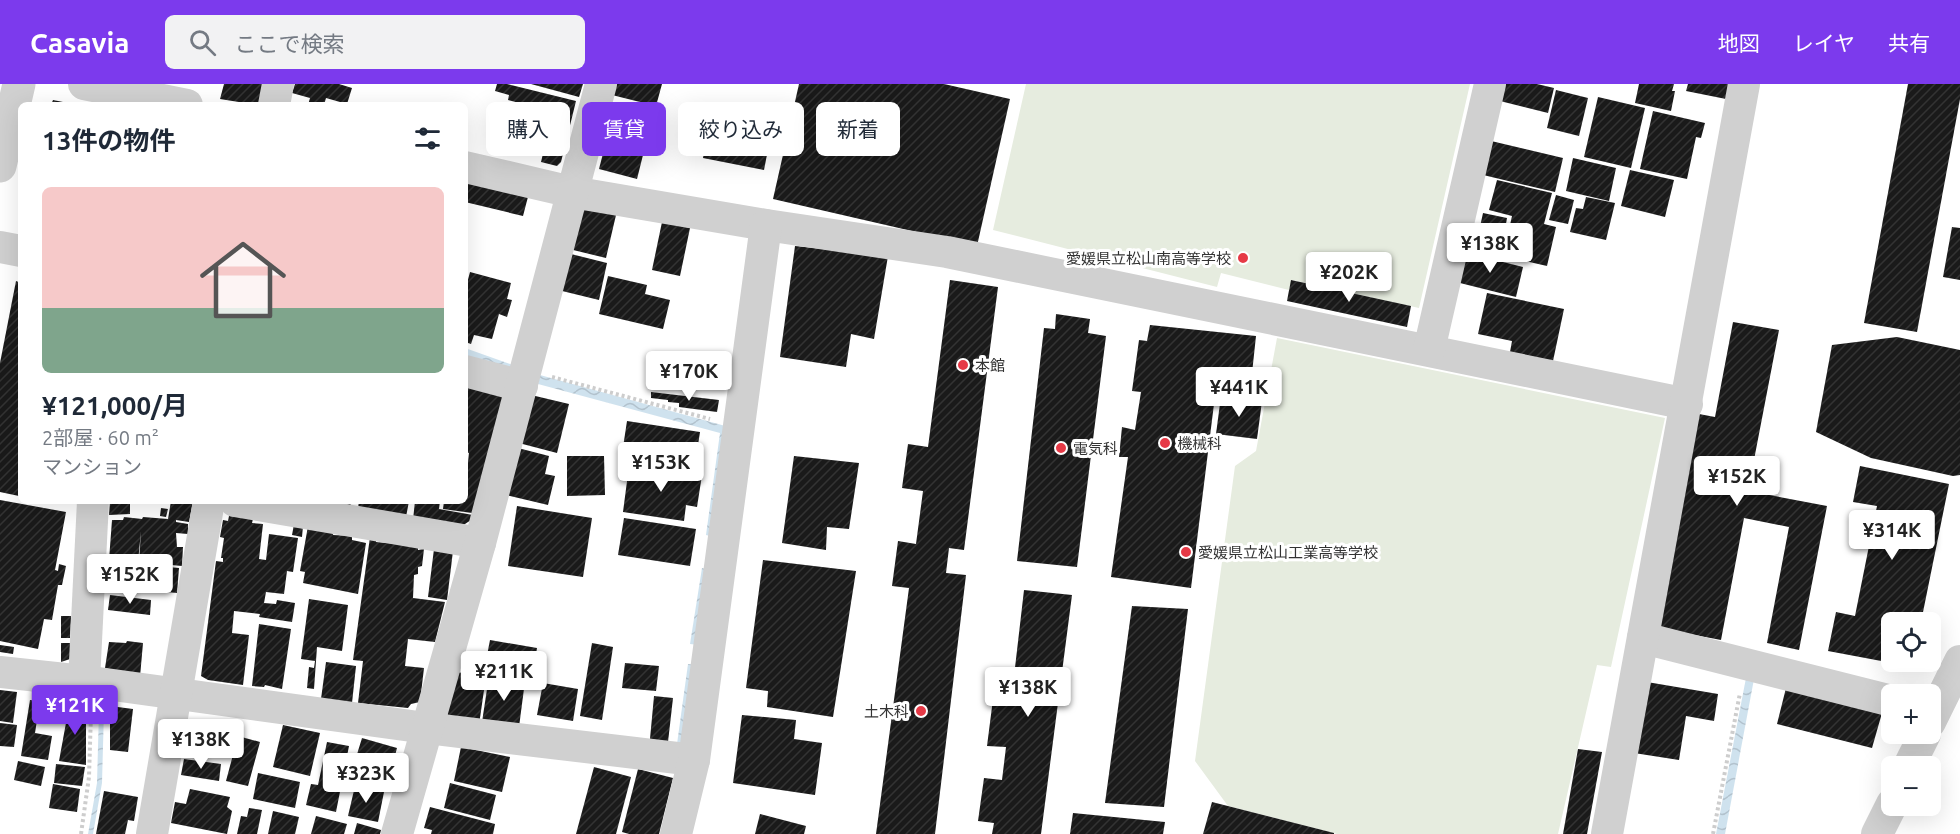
<!DOCTYPE html>
<html lang="ja">
<head>
<meta charset="utf-8">
<style>
	:root { --surface:#fff; --page:#f2f2f3; --text:#1f2937; --muted:#747a83; --line:#e0e1e3; --accent:#7c3aed }
	body { margin:0; font-family:Ubuntu,"Noto Sans JP",sans-serif; background:var(--page); color:var(--text); height:100vh; display:flex; flex-direction:column; font-size:22px; white-space:nowrap }
	* { box-sizing:border-box; margin:0 }
	p { font-size:20px; color:var(--muted) }
	.icon { flex:none; width:33px; height:33px; fill:none; stroke:currentColor; stroke-width:2; stroke-linecap:round; stroke-linejoin:round }
	.map { position:relative; flex:1; overflow:hidden }
	.sheet { position:absolute; left:18px; top:18px; width:450px; height:402px; display:flex; flex-direction:column; background:var(--surface); border-radius:9px; box-shadow:0 6px 24px #0002 }
	.sheet>* { flex:none }
	.guide { position:absolute; left:486px; top:18px; width:570px; height:54px; display:flex; gap:12px }
	.fabs { position:absolute; left:1881px; top:528px; display:grid; gap:12px }
	.fabs a { display:grid; place-items:center; width:60px; height:60px; border-radius:9px; background:var(--surface); box-shadow:0 6px 24px #0002; font-size:30px }
	.price { position:absolute; translate:-50% -51px; padding:0 14px; border-radius:6px; background:#fff; color:#222; font-size:20px; line-height:39px; filter:drop-shadow(0 2px 3px #0008) }
	.price::after { content:''; position:absolute; left:50%; top:36px; width:18px; height:14px; margin-left:-9px; background:inherit; clip-path:polygon(0 0,100% 0,50% 100%) }
	.price.on { background:var(--accent); color:#fff }
	ul { padding:0; list-style:none }
	li { display:grid; align-content:center; gap:12px; height:318px; padding:0 24px }
	li+li { border-top:2px solid var(--line) }
	li span { display:grid; place-items:center; height:186px; border-radius:9px; color:#555 }
	li>.icon { margin-inline-start:auto }
	span .icon { width:108px; height:108px; fill:#fffc; stroke-width:1 }
	li b { font-size:26px }
	h2 { display:flex; justify-content:space-between; align-items:center; height:72px; padding:0 24px; font-size:26px }
	.chip { padding:0 21px; border-radius:9px; background:var(--surface); box-shadow:0 6px 24px #0002; font-size:21px; line-height:54px }
	.chip.on { background:var(--accent); color:#fff }
	header { display:flex; align-items:center; gap:36px; box-sizing:border-box; height:84px; padding:0 30px; background:var(--accent); color:#fff }
	header strong { font-size:28px }
	nav { display:flex; gap:33px; margin-inline-start:auto; font-size:21px }
	.search { width:420px; height:54px; background:var(--page); display:flex; align-items:center; gap:15px; box-sizing:border-box; padding:0 21px; border-radius:9px; color:var(--muted); font-size:22px }
	.map>svg:first-child { display:block }
	.garden { fill:#e6ecdf }
	.water { fill:url(#water-waves) }
	.building { fill:url(#building-hatch) }
	.lines { fill:none; stroke-linecap:round; stroke-linejoin:round }
	.path { stroke:#cdcdcd; stroke-width:4; stroke-dasharray:3 3; stroke-linecap:butt }
	.minor { stroke:#d0d0d0; stroke-width:32 }
	.tertiary { stroke:#d0d0d0; stroke-width:33 }
	.poi-dot { fill:#e63946; stroke:#fff; stroke-width:2 }
	.labels { text-anchor:middle; dominant-baseline:central; stroke-width:6; stroke-linejoin:round; paint-order:stroke }
	.poi-label { font-size:15px; fill:#333; stroke:#fff; text-anchor:start }
</style>
</head>
<body>
<header>
<strong>Casavia</strong>
<div class="search"><svg class="icon" aria-label="search" viewBox="0 0 24 24"><circle cx="10" cy="10" r="6"/><path d="M15 15l6 6"/></svg>ここで検索</div>
<nav><a>地図</a><a>レイヤ</a><a>共有</a></nav>
</header>
<div class="map">
<svg width="1960" height="750" viewBox="0 0 1960 750">
	<defs>
		<pattern id="water-waves" width="16" height="10" patternUnits="userSpaceOnUse" patternTransform="scale(1.5)"><rect width="16" height="10" fill="#cfe2ee"/><path d="M0 5q4-4 8 0t8 0" fill="none" stroke="#b2c2cd"/></pattern>
		<pattern id="building-hatch" width="6" height="6" patternUnits="userSpaceOnUse" patternTransform="scale(1.5)"><rect width="6" height="6" fill="#1a1a1a"/><path d="M-1 1l2-2M0 6l6-6M5 7l2-2" fill="none" stroke="#333"/></pattern>
	</defs>
	<rect width="100%" height="100%" fill="#fff"/>
	<g class="garden">
		<path d="M 1026,0 L 1470,0 L 1419,224 L 1292,196 L 1289,206 L 1221,189 L 1217,203 L 993,146 Z"/>
		<path d="M 1277,254 L 1665,334 L 1611,583 L 1597,581 L 1558,750 L 1337,750 L 1228,722 L 1195,677 L 1235,382 L 1256,367 Z"/>
	</g>
	<g class="water">
		<path d="M 465,264 L 513,281 L 512,289 L 465,272 Z"/>
		<path d="M 540,291 L 729,343 L 714,453 L 706,451 L 720,349 L 538,300 Z"/>
		<path d="M 702,484 L 710,486 L 699,561 L 690,560 Z"/>
		<path d="M 688,580 L 697,581 L 687,662 L 677,660 Z"/>
		<path d="M 1746,594 L 1754,595 L 1725,750 L 1716,750 Z"/>
		<path d="M 104,626 L 102,699 L 93,750 L 88,750 L 97,699 L 99,627 Z"/>
	</g>
	<g class="building">
		<path d="M 224,0 L 263,0 L 261,16 L 257,21 L 220,15 Z"/>
		<path d="M 295,0 L 339,0 L 352,4 L 347,20 L 326,14 L 324,21 L 308,21 L 310,14 L 292,9 Z"/>
		<path d="M 497,0 L 507,0 L 576,17 L 561,78 L 557,82 L 541,78 L 553,28 L 508,16 L 509,11 L 495,7 Z"/>
		<path d="M 531,0 L 583,0 L 579,13 Z"/>
		<path d="M 615,0 L 662,0 L 656,22 L 612,11 Z"/>
		<path d="M 799,0 L 944,0 L 1010,15 L 977,162 L 773,115 Z"/>
		<path d="M 1500,0 L 1537,0 L 1554,4 L 1548,29 L 1496,16 Z"/>
		<path d="M 1639,0 L 1674,0 L 1672,7 L 1675,7 L 1671,27 L 1635,19 Z"/>
		<path d="M 1688,0 L 1729,0 L 1726,15 L 1686,7 Z"/>
		<path d="M 1908,0 L 1960,0 L 1960,15 L 1917,248 L 1864,239 Z"/>
		<path d="M 1556,6 L 1588,14 L 1579,52 L 1547,44 Z"/>
		<path d="M 1598,13 L 1645,24 L 1631,84 L 1584,73 Z"/>
		<path d="M 53,16 L 63,18 L 62,21 L 51,21 Z"/>
		<path d="M 636,21 L 665,28 L 656,59 L 605,46 L 609,26 L 633,32 Z"/>
		<path d="M 1653,27 L 1705,39 L 1701,54 L 1696,53 L 1687,95 L 1640,85 Z"/>
		<path d="M 711,33 L 772,45 L 764,86 L 703,74 Z"/>
		<path d="M 608,50 L 646,59 L 637,95 L 599,85 Z"/>
		<path d="M 1487,56 L 1563,74 L 1555,108 L 1479,90 Z"/>
		<path d="M 1573,74 L 1616,84 L 1609,117 L 1566,107 Z"/>
		<path d="M 1630,86 L 1674,96 L 1665,133 L 1621,122 Z"/>
		<path d="M 467,94 L 529,109 L 523,132 L 465,118 Z"/>
		<path d="M 1497,96 L 1552,109 L 1544,140 L 1556,143 L 1547,182 L 1503,172 L 1512,132 L 1489,126 Z"/>
		<path d="M 1556,111 L 1574,116 L 1568,140 L 1549,136 Z"/>
		<path d="M 1586,113 L 1615,119 L 1606,156 L 1570,148 L 1576,124 L 1583,125 Z"/>
		<path d="M 589,125 L 616,131 L 606,174 L 569,165 L 581,126 Z"/>
		<path d="M 1483,129 L 1507,134 L 1503,157 L 1478,152 Z"/>
		<path d="M 662,138 L 690,144 L 680,192 L 652,186 Z"/>
		<path d="M 1952,143 L 1960,144 L 1960,196 L 1943,193 Z"/>
		<path d="M 795,162 L 888,172 L 874,255 L 851,250 L 846,283 L 780,273 Z"/>
		<path d="M 1463,168 L 1523,183 L 1516,213 L 1456,198 Z"/>
		<path d="M 567,169 L 607,179 L 599,216 L 558,206 Z"/>
		<path d="M 470,188 L 511,199 L 507,215 L 512,216 L 507,233 L 499,230 L 492,255 L 474,251 L 471,260 L 465,258 L 465,207 Z"/>
		<path d="M 608,192 L 647,201 L 645,210 L 670,216 L 663,245 L 599,230 Z"/>
		<path d="M 950,196 L 998,203 L 964,466 L 949,464 L 946,489 L 966,491 L 935,750 L 876,750 L 909,504 L 892,502 L 898,457 L 916,460 L 923,407 L 902,404 L 908,360 L 928,363 Z"/>
		<path d="M 1291,196 L 1411,222 L 1407,243 L 1287,217 Z"/>
		<path d="M 16,197 L 21,199 L 21,412 L 19,412 L 0,408 L 0,279 Z"/>
		<path d="M 1487,209 L 1564,225 L 1553,277 L 1510,268 L 1512,257 L 1478,250 Z"/>
		<path d="M 1056,230 L 1090,235 L 1088,249 L 1106,252 L 1077,483 L 1017,477 L 1044,244 L 1055,245 Z"/>
		<path d="M 1733,238 L 1779,246 L 1748,407 L 1827,422 L 1799,566 L 1767,559 L 1789,443 L 1744,434 L 1721,556 L 1658,544 L 1699,330 L 1715,333 Z"/>
		<path d="M 1150,241 L 1256,252 L 1250,308 L 1216,304 L 1191,504 L 1111,493 L 1128,373 L 1119,373 L 1122,343 L 1135,346 L 1141,308 L 1132,307 L 1139,256 L 1147,257 Z"/>
		<path d="M 1897,253 L 1960,266 L 1960,391 L 1953,392 L 1871,374 L 1816,348 L 1832,261 Z"/>
		<path d="M 465,303 L 500,309 L 504,317 L 472,429 L 443,425 L 444,417 L 465,417 L 465,377 L 468,378 L 469,369 L 465,368 Z"/>
		<path d="M 651,308 L 719,316 L 717,328 L 679,323 L 679,319 L 668,318 L 668,316 L 651,314 Z"/>
		<path d="M 527,310 L 569,320 L 557,369 L 515,358 Z"/>
		<path d="M 1221,312 L 1262,317 L 1257,355 L 1216,350 Z"/>
		<path d="M 627,337 L 700,348 L 695,380 L 622,370 Z"/>
		<path d="M 518,364 L 549,372 L 545,390 L 555,392 L 548,421 L 506,411 Z"/>
		<path d="M 567,372 L 604,372 L 605,411 L 567,412 Z"/>
		<path d="M 794,372 L 859,379 L 849,445 L 827,443 L 826,466 L 782,459 Z"/>
		<path d="M 629,382 L 656,386 L 654,397 L 664,399 L 666,386 L 702,391 L 697,423 L 686,421 L 684,437 L 623,428 Z"/>
		<path d="M 1860,382 L 1949,400 L 1921,538 L 1892,538 L 1892,578 L 1909,578 L 1908,582 L 1828,567 L 1836,528 L 1855,532 L 1877,422 L 1853,418 Z"/>
		<path d="M 0,416 L 66,428 L 55,486 L 58,487 L 59,480 L 66,482 L 62,501 L 58,501 L 52,536 L 44,535 L 38,565 L 0,557 Z"/>
		<path d="M 110,417 L 130,417 L 130,430 L 109,431 Z"/>
		<path d="M 171,417 L 193,417 L 189,438 L 176,436 L 176,438 L 188,440 L 188,450 L 176,449 L 177,463 L 183,463 L 182,482 L 139,478 L 141,447 L 138,478 L 109,476 L 112,436 L 123,436 L 124,433 L 142,435 L 143,433 L 168,435 Z"/>
		<path d="M 321,417 L 351,417 L 350,424 Z"/>
		<path d="M 359,417 L 409,417 L 406,433 L 358,424 Z"/>
		<path d="M 415,417 L 440,417 L 439,425 L 473,431 L 471,436 L 459,444 L 413,436 Z"/>
		<path d="M 517,422 L 592,434 L 583,493 L 508,482 Z"/>
		<path d="M 161,424 L 168,425 L 166,433 L 160,432 Z"/>
		<path d="M 229,432 L 253,435 L 252,439 L 263,440 L 259,475 L 266,476 L 269,450 L 298,454 L 293,488 L 287,487 L 284,510 L 266,508 L 264,519 L 276,520 L 277,516 L 295,519 L 292,538 L 259,533 L 260,530 L 234,527 L 232,549 L 249,551 L 243,601 L 208,596 L 201,592 L 216,477 L 223,478 L 223,474 L 221,474 L 224,454 L 220,453 L 223,436 L 228,437 Z"/>
		<path d="M 624,434 L 696,445 L 690,482 L 618,471 Z"/>
		<path d="M 294,440 L 303,442 L 302,453 L 292,451 Z"/>
		<path d="M 308,442 L 334,446 L 333,451 L 352,452 L 352,456 L 366,459 L 358,510 L 303,499 L 305,488 L 300,487 Z"/>
		<path d="M 370,453 L 376,453 L 376,458 L 418,462 L 418,466 L 424,465 L 422,482 L 418,483 L 418,490 L 414,491 L 413,514 L 445,518 L 435,558 L 408,555 L 405,582 L 424,584 L 420,618 L 411,620 L 408,624 L 358,619 L 363,577 L 353,576 Z"/>
		<path d="M 434,465 L 453,467 L 447,516 L 428,513 Z"/>
		<path d="M 763,476 L 856,487 L 833,633 L 767,623 L 768,607 L 746,604 Z"/>
		<path d="M 110,478 L 143,481 L 140,506 L 108,502 Z"/>
		<path d="M 148,481 L 179,484 L 177,509 L 145,506 Z"/>
		<path d="M 1024,506 L 1072,511 L 1041,750 L 992,750 L 994,739 L 978,737 L 984,694 L 1002,696 L 1006,663 L 987,662 L 993,615 L 1011,618 Z"/>
		<path d="M 110,511 L 151,516 L 150,531 L 108,526 Z"/>
		<path d="M 309,515 L 348,521 L 342,567 L 317,563 L 314,605 L 307,604 L 309,583 L 314,584 L 315,577 L 301,575 Z"/>
		<path d="M 1132,522 L 1188,525 L 1164,723 L 1105,719 Z"/>
		<path d="M 61,532 L 71,532 L 70,554 L 61,554 Z"/>
		<path d="M 259,540 L 291,545 L 282,605 L 265,601 L 264,603 L 252,602 Z"/>
		<path d="M 490,556 L 537,564 L 532,595 L 484,587 Z"/>
		<path d="M 127,557 L 143,559 L 140,593 L 105,584 L 109,558 L 126,559 Z"/>
		<path d="M 61,559 L 71,559 L 70,575 L 61,578 Z"/>
		<path d="M 592,559 L 613,563 L 602,636 L 580,632 Z"/>
		<path d="M 0,561 L 14,563 L 13,570 L 0,568 Z"/>
		<path d="M 326,578 L 356,582 L 352,619 L 321,615 Z"/>
		<path d="M 625,579 L 659,582 L 656,607 L 622,604 Z"/>
		<path d="M 448,587 L 486,592 L 479,641 L 452,637 L 443,624 Z"/>
		<path d="M 489,592 L 525,597 L 519,643 L 482,638 Z"/>
		<path d="M 1647,598 L 1718,610 L 1714,637 L 1686,632 L 1679,676 L 1634,669 Z"/>
		<path d="M 543,599 L 578,605 L 573,637 L 537,631 Z"/>
		<path d="M 1786,604 L 1882,629 L 1872,664 L 1777,640 Z"/>
		<path d="M 0,606 L 17,608 L 13,639 L 0,637 Z"/>
		<path d="M 654,612 L 673,614 L 668,658 L 650,655 Z"/>
		<path d="M 30,616 L 40,617 L 35,649 L 52,652 L 48,676 L 21,672 Z"/>
		<path d="M 70,617 L 86,621 L 86,681 L 59,677 Z"/>
		<path d="M 110,622 L 133,625 L 128,668 L 110,666 Z"/>
		<path d="M 742,631 L 796,636 L 794,655 L 822,659 L 815,711 L 733,699 Z"/>
		<path d="M 0,639 L 17,641 L 14,663 L 0,662 Z"/>
		<path d="M 189,640 L 227,645 L 224,669 L 186,663 Z"/>
		<path d="M 283,641 L 320,649 L 310,692 L 273,683 Z"/>
		<path d="M 238,652 L 260,658 L 248,702 L 226,697 Z"/>
		<path d="M 362,654 L 397,664 L 388,698 L 365,691 L 367,684 L 354,680 Z"/>
		<path d="M 327,658 L 349,662 L 336,728 L 306,721 L 311,700 L 318,701 Z"/>
		<path d="M 461,663 L 510,673 L 502,708 L 454,697 Z"/>
		<path d="M 1578,665 L 1602,668 L 1587,750 L 1563,750 Z"/>
		<path d="M 184,675 L 221,680 L 219,697 L 181,691 Z"/>
		<path d="M 18,677 L 45,683 L 41,702 L 14,696 Z"/>
		<path d="M 56,680 L 85,683 L 82,702 L 54,699 Z"/>
		<path d="M 594,683 L 631,693 L 616,750 L 576,750 Z"/>
		<path d="M 638,685 L 673,694 L 659,750 L 629,750 L 622,748 Z"/>
		<path d="M 258,689 L 300,698 L 295,724 L 253,715 Z"/>
		<path d="M 450,699 L 496,711 L 490,736 L 444,724 Z"/>
		<path d="M 53,700 L 80,705 L 77,728 L 49,724 Z"/>
		<path d="M 355,702 L 384,708 L 378,738 L 348,732 Z"/>
		<path d="M 190,705 L 230,713 L 227,723 L 232,727 L 227,750 L 171,739 L 175,718 L 186,720 Z"/>
		<path d="M 104,707 L 138,713 L 134,737 L 128,736 L 125,750 L 96,750 Z"/>
		<path d="M 1212,718 L 1334,749 L 1334,750 L 1203,750 Z"/>
		<path d="M 430,723 L 495,740 L 493,750 L 431,750 L 432,746 L 424,744 Z"/>
		<path d="M 249,724 L 262,726 L 257,750 L 237,750 L 241,732 L 247,733 Z"/>
		<path d="M 273,727 L 299,733 L 295,750 L 268,750 Z"/>
		<path d="M 1073,729 L 1165,738 L 1163,750 L 1070,750 Z"/>
		<path d="M 760,730 L 806,742 L 804,750 L 755,750 Z"/>
		<path d="M 316,732 L 347,740 L 344,750 L 311,750 Z"/>
		<path d="M 357,739 L 381,746 L 380,750 L 354,750 Z"/>
	</g>
	<g class="lines">
		<g class="path">
			<path d="M 552,293 L 710,335"/>
			<path d="M 81,750 L 89,693 L 91,628"/>
			<path d="M 1713,750 L 1740,609"/>
		</g>
		<g class="minor">
			<path d="M 84,0 L 187,21"/>
			<path d="M 274,21 L 278,0"/>
			<path d="M 465,83 L 572,108 L 766,141 L 947,168 L 1687,320"/>
			<path d="M 0,163 L 21,167"/>
			<path d="M 1429,266 L 1490,0"/>
			<path d="M 465,287 L 522,302"/>
			<path d="M 235,417 L 480,459"/>
			<path d="M 1643,554 L 1892,617"/>
			<path d="M 0,588 L 84,597 L 426,644 L 694,676"/>
			<path d="M 84,597 L 93,417"/>
			<path d="M 1930,638 L 1960,577"/>
			<path d="M 1909,682 L 1925,650"/>
			<path d="M 152,750 L 209,417"/>
			<path d="M 397,750 L 480,459 L 601,0"/>
			<path d="M 676,750 L 694,676 L 766,141"/>
			<path d="M 1607,750 L 1744,0"/>
			<path d="M 1877,750 L 1892,720"/>
		</g>
		<path class="tertiary" d="M 0,82 L 19,0"/>
	</g>
	<g class="poi-dot">
		<circle cx="1243" cy="174" r="6"/>
		<circle cx="963" cy="281" r="6"/>
		<circle cx="1165" cy="359" r="6"/>
		<circle cx="1061" cy="364" r="6"/>
		<circle cx="1186" cy="468" r="6"/>
		<circle cx="921" cy="627" r="6"/>
	</g>
	<g class="labels">
		<g class="poi-label">
			<text x="1231" y="174" text-anchor="end">愛媛県立松山南高等学校</text>
			<text x="975" y="281">本館</text>
			<text x="1177" y="359">機械科</text>
			<text x="1073" y="364">電気科</text>
			<text x="1198" y="468">愛媛県立松山工業高等学校</text>
			<text x="909" y="627" text-anchor="end">土木科</text>
		</g>
	</g>
</svg>
<div class="fabs">
<a><svg class="icon" aria-label="locate" viewBox="0 0 24 24"><circle cx="12" cy="12" r="6"/><path d="M12 2v4M12 18v4M2 12h4M18 12h4"/></svg></a>
<a>+</a>
<a>−</a>
</div>
<b class="price" style="left:1490px;top:190px">¥138K</b>
<b class="price" style="left:1349px;top:219px">¥202K</b>
<b class="price" style="left:689px;top:318px">¥170K</b>
<b class="price" style="left:1239px;top:334px">¥441K</b>
<b class="price" style="left:661px;top:409px">¥153K</b>
<b class="price" style="left:1737px;top:423px">¥152K</b>
<b class="price" style="left:1892px;top:477px">¥314K</b>
<b class="price" style="left:130px;top:521px">¥152K</b>
<b class="price" style="left:504px;top:618px">¥211K</b>
<b class="price" style="left:1028px;top:634px">¥138K</b>
<b class="price on" style="left:75px;top:652px">¥121K</b>
<b class="price" style="left:201px;top:686px">¥138K</b>
<b class="price" style="left:366px;top:720px">¥323K</b>
<div class="guide">
<a class="chip">購入</a>
<a class="chip on">賃貸</a>
<a class="chip">絞り込み</a>
<a class="chip">新着</a>
</div>
<section class="sheet">
<h2>13件の物件<svg class="icon" aria-label="filters" viewBox="0 0 24 24"><path d="M4 7h16M4 17h16"/><circle cx="9" cy="7" r="2"/><circle cx="15" cy="17" r="2"/></svg></h2>
<ul>
<li><span style="background:linear-gradient(#f6c9c9 65%,#7fa58c 0)"><svg class="icon" aria-label="home" viewBox="0 0 24 24"><path d="M3 11l9-7 9 7M6 9v11h12V9"/></svg></span><div><b>¥121,000/月</b><p>2部屋 · 60 m²</p><p>マンション</p></div></li>
</ul>
</section>
</div>
</body>
</html>
